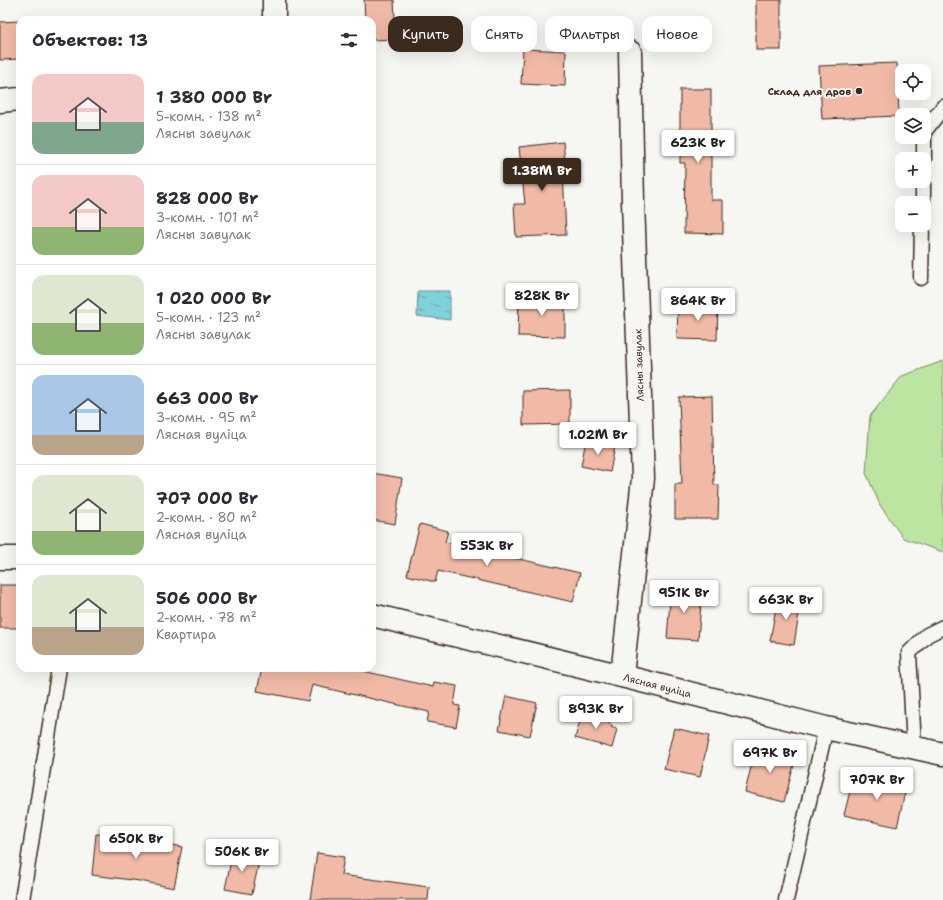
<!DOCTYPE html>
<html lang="ru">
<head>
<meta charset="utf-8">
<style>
	:root { --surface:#fff; --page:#f2f2f3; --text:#2b2b33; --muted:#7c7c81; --line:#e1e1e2; --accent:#3b2a1e }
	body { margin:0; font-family:"Shantell Sans",sans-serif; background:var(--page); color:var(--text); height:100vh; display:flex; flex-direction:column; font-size:15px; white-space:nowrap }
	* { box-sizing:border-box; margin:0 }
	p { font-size:13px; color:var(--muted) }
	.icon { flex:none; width:22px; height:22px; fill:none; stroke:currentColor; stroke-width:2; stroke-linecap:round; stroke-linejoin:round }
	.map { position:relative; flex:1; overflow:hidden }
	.sheet { position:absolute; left:16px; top:16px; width:360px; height:656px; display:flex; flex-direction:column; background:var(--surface); border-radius:12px; box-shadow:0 4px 16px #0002 }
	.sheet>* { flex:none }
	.banner { position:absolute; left:388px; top:16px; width:380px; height:36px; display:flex; gap:8px }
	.controls { position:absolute; left:895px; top:64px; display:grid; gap:8px }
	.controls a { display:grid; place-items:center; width:36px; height:36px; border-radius:8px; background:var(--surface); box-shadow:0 4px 16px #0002; font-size:20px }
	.price { position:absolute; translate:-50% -34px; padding:0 9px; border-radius:4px; background:#fff; color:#222; font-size:13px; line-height:26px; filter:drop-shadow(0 1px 2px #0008) }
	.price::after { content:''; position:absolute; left:50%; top:24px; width:12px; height:9px; margin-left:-6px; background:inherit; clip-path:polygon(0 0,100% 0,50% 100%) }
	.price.on { background:var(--accent); color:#fff }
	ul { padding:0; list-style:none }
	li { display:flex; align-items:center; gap:12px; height:100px; padding:0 16px }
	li+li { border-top:1px solid var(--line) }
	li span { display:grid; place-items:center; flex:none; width:112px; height:80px; border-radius:12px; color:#555 }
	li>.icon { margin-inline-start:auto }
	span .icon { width:48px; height:48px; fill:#fffc; stroke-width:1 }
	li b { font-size:17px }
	h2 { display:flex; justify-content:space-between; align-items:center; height:48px; padding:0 16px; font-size:17px }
	.chip { padding:0 14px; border-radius:12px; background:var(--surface); box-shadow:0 4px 16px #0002; font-size:14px; line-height:36px }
	.chip.on { background:var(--accent); color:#fff }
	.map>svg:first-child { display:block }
	.park { fill:#bce5a1; stroke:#7c8860 }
	.water { fill:url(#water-ripples); stroke:#648e8f }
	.building { fill:#f1baa7; stroke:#3b2a1e }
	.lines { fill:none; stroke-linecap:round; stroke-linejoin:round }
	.lane-casing { stroke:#3b2a1e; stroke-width:17 }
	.street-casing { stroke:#3b2a1e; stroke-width:25 }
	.lane { stroke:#f6f6f2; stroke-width:14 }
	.street { stroke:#f6f6f2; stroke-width:22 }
	.poi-dot { fill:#3b2a1e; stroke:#f6f6f2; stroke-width:1.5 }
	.labels { text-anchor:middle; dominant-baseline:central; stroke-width:4; stroke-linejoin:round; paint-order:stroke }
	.poi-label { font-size:10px; font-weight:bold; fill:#3b2a1e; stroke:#f6f6f2; text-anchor:end }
	.street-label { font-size:10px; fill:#3b2a1e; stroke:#f6f6f2 }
</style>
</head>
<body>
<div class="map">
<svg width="943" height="900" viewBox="0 0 943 900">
	<defs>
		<pattern id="water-ripples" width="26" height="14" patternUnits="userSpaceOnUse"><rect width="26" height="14" fill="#80d1da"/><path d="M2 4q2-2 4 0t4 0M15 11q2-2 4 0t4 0" fill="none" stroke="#6aaab0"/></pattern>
	</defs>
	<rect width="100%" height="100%" fill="#f6f6f2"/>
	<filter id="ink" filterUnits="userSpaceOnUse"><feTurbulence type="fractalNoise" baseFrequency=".025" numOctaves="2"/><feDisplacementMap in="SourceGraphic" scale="8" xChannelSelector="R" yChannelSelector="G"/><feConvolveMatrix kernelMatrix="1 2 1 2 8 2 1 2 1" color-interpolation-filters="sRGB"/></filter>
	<g filter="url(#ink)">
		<path class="park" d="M 943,361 L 943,552 L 903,538 L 880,505 L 866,473 L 870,416 L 902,376 Z"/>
		<path class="water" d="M 418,291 L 450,291 L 450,320 L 417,316 Z"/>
		<g class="building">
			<path d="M 364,0 L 394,0 L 396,39 L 372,40 L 372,20 L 365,20 Z"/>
			<rect x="756" y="0" width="25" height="50"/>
			<path d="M 20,21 L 20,59 L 0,60 L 0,22 Z"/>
			<path d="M 523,49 L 566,51 L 565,86 L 521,84 Z"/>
			<path d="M 897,63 L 899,116 L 822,119 L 819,66 Z"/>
			<path d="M 680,89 L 711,89 L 711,200 L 723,200 L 723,234 L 684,233 L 685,163 L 680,163 Z"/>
			<path d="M 563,142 L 566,171 L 563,171 L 566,235 L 516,237 L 514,204 L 525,204 L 519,147 Z"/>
			<path d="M 519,296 L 565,297 L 565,337 L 518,336 Z"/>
			<path d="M 678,303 L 718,304 L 717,340 L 677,339 Z"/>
			<path d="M 570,390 L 570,424 L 523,425 L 523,391 Z"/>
			<path d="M 712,396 L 714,485 L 719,485 L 718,519 L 675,519 L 675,484 L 682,484 L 679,397 Z"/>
			<path d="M 586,440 L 615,446 L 610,472 L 581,466 Z"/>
			<path d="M 372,473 L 402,478 L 395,524 L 372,520 Z"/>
			<path d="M 420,524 L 448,531 L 445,542 L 580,573 L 573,602 L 438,571 L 435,582 L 407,575 Z"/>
			<rect x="0" y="585" width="20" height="43"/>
			<path d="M 671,589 L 702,591 L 698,640 L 667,638 Z"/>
			<path d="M 778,596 L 801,600 L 794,645 L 770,641 Z"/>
			<path d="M 262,668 L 350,668 L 433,687 L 434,682 L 457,686 L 454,705 L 460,706 L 456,727 L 427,722 L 429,712 L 312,685 L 308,701 L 257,691 Z"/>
			<path d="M 506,696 L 537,703 L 530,736 L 499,730 Z"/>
			<path d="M 583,711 L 610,718 L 609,724 L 612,725 L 611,727 L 617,729 L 612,748 L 575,738 Z"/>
			<path d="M 674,728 L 709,736 L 700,777 L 664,769 Z"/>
			<path d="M 756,747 L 796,757 L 784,802 L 745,792 Z"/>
			<path d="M 867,775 L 907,784 L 897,827 L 844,815 L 852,783 L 864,786 Z"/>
			<path d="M 96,834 L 142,839 L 182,847 L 174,888 L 140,881 L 92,875 Z"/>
			<path d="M 233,851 L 260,857 L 252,894 L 225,889 Z"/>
			<path d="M 317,853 L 344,857 L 341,875 L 429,887 L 428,900 L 310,900 Z"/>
		</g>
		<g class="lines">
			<g class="lane-casing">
				<g id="lane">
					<path d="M 924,159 L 924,132 L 943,107"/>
					<path d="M 923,203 L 923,181"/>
					<path d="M 921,278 L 922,225"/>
					<path d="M 914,747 L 909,653 L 927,635 L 943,627"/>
					<path d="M 22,900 L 59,668"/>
					<path d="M 786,900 L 826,728"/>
				</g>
			</g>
			<g class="street-casing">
				<g id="street">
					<path d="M 274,0 L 274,20"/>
					<path d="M 0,101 L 20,99"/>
					<path d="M 0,558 L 20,558"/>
					<path id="s1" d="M 372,615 L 622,676 L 826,728 L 943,754"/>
					<path d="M 622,676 L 643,478 L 633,202 L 630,52"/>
				</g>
			</g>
			<use href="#lane" class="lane"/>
			<use href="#street" class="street"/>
		</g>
	</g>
	<circle class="poi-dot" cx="859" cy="91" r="4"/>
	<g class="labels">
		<g class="poi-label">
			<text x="851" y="91">Склад для дров</text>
		</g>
		<g class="street-label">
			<text transform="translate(639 365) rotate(-92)">Лясны завулак</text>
			<text stroke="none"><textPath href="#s1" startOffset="294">Лясная вуліца</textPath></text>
		</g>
	</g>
</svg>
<div class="controls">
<a><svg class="icon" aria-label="locate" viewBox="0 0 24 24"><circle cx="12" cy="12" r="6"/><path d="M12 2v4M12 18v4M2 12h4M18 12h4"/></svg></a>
<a><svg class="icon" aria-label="layers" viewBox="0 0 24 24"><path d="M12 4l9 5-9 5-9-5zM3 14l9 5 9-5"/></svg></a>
<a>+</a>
<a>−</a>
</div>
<b class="price" style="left:698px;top:164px">623K Br</b>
<b class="price on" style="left:542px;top:192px">1.38M Br</b>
<b class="price" style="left:542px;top:317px">828K Br</b>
<b class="price" style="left:698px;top:322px">864K Br</b>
<b class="price" style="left:598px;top:456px">1.02M Br</b>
<b class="price" style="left:487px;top:567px">553K Br</b>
<b class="price" style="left:684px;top:614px">951K Br</b>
<b class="price" style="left:786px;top:621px">663K Br</b>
<b class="price" style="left:596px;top:730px">893K Br</b>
<b class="price" style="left:770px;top:774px">697K Br</b>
<b class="price" style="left:877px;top:801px">707K Br</b>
<b class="price" style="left:136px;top:860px">650K Br</b>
<b class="price" style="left:242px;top:873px">506K Br</b>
<div class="banner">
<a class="chip on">Купить</a>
<a class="chip">Снять</a>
<a class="chip">Фильтры</a>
<a class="chip">Новое</a>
</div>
<section class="sheet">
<h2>Объектов: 13<svg class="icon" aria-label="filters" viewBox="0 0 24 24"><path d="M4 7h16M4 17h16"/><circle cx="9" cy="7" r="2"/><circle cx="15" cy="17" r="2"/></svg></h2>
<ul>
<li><span style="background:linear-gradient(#f6c9c9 60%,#7fa58c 0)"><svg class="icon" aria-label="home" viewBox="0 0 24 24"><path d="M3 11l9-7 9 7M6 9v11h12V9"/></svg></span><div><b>1 380 000 Br</b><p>5-комн. · 138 m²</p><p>Лясны завулак</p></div></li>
<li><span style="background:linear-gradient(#f6c9c9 65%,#8fb573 0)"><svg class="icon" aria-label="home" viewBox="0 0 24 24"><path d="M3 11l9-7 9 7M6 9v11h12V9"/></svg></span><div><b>828 000 Br</b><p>3-комн. · 101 m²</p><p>Лясны завулак</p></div></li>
<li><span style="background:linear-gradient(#dfe7d0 60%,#8fb573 0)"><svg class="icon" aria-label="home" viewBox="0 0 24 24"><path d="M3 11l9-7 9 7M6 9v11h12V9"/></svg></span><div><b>1 020 000 Br</b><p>5-комн. · 123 m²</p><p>Лясны завулак</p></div></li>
<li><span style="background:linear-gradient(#a9c7e8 75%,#b9a48a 0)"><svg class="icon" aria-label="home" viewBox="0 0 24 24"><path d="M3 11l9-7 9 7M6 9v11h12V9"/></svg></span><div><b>663 000 Br</b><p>3-комн. · 95 m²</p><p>Лясная вуліца</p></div></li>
<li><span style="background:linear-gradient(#dfe7d0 70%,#8fb573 0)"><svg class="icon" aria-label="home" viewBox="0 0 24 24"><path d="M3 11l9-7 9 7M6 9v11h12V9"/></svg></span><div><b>707 000 Br</b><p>2-комн. · 80 m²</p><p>Лясная вуліца</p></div></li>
<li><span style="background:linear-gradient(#dfe7d0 65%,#b9a48a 0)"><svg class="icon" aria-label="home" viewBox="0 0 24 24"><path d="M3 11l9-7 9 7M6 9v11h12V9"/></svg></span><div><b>506 000 Br</b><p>2-комн. · 78 m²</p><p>Квартира</p></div></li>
</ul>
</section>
</div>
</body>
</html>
